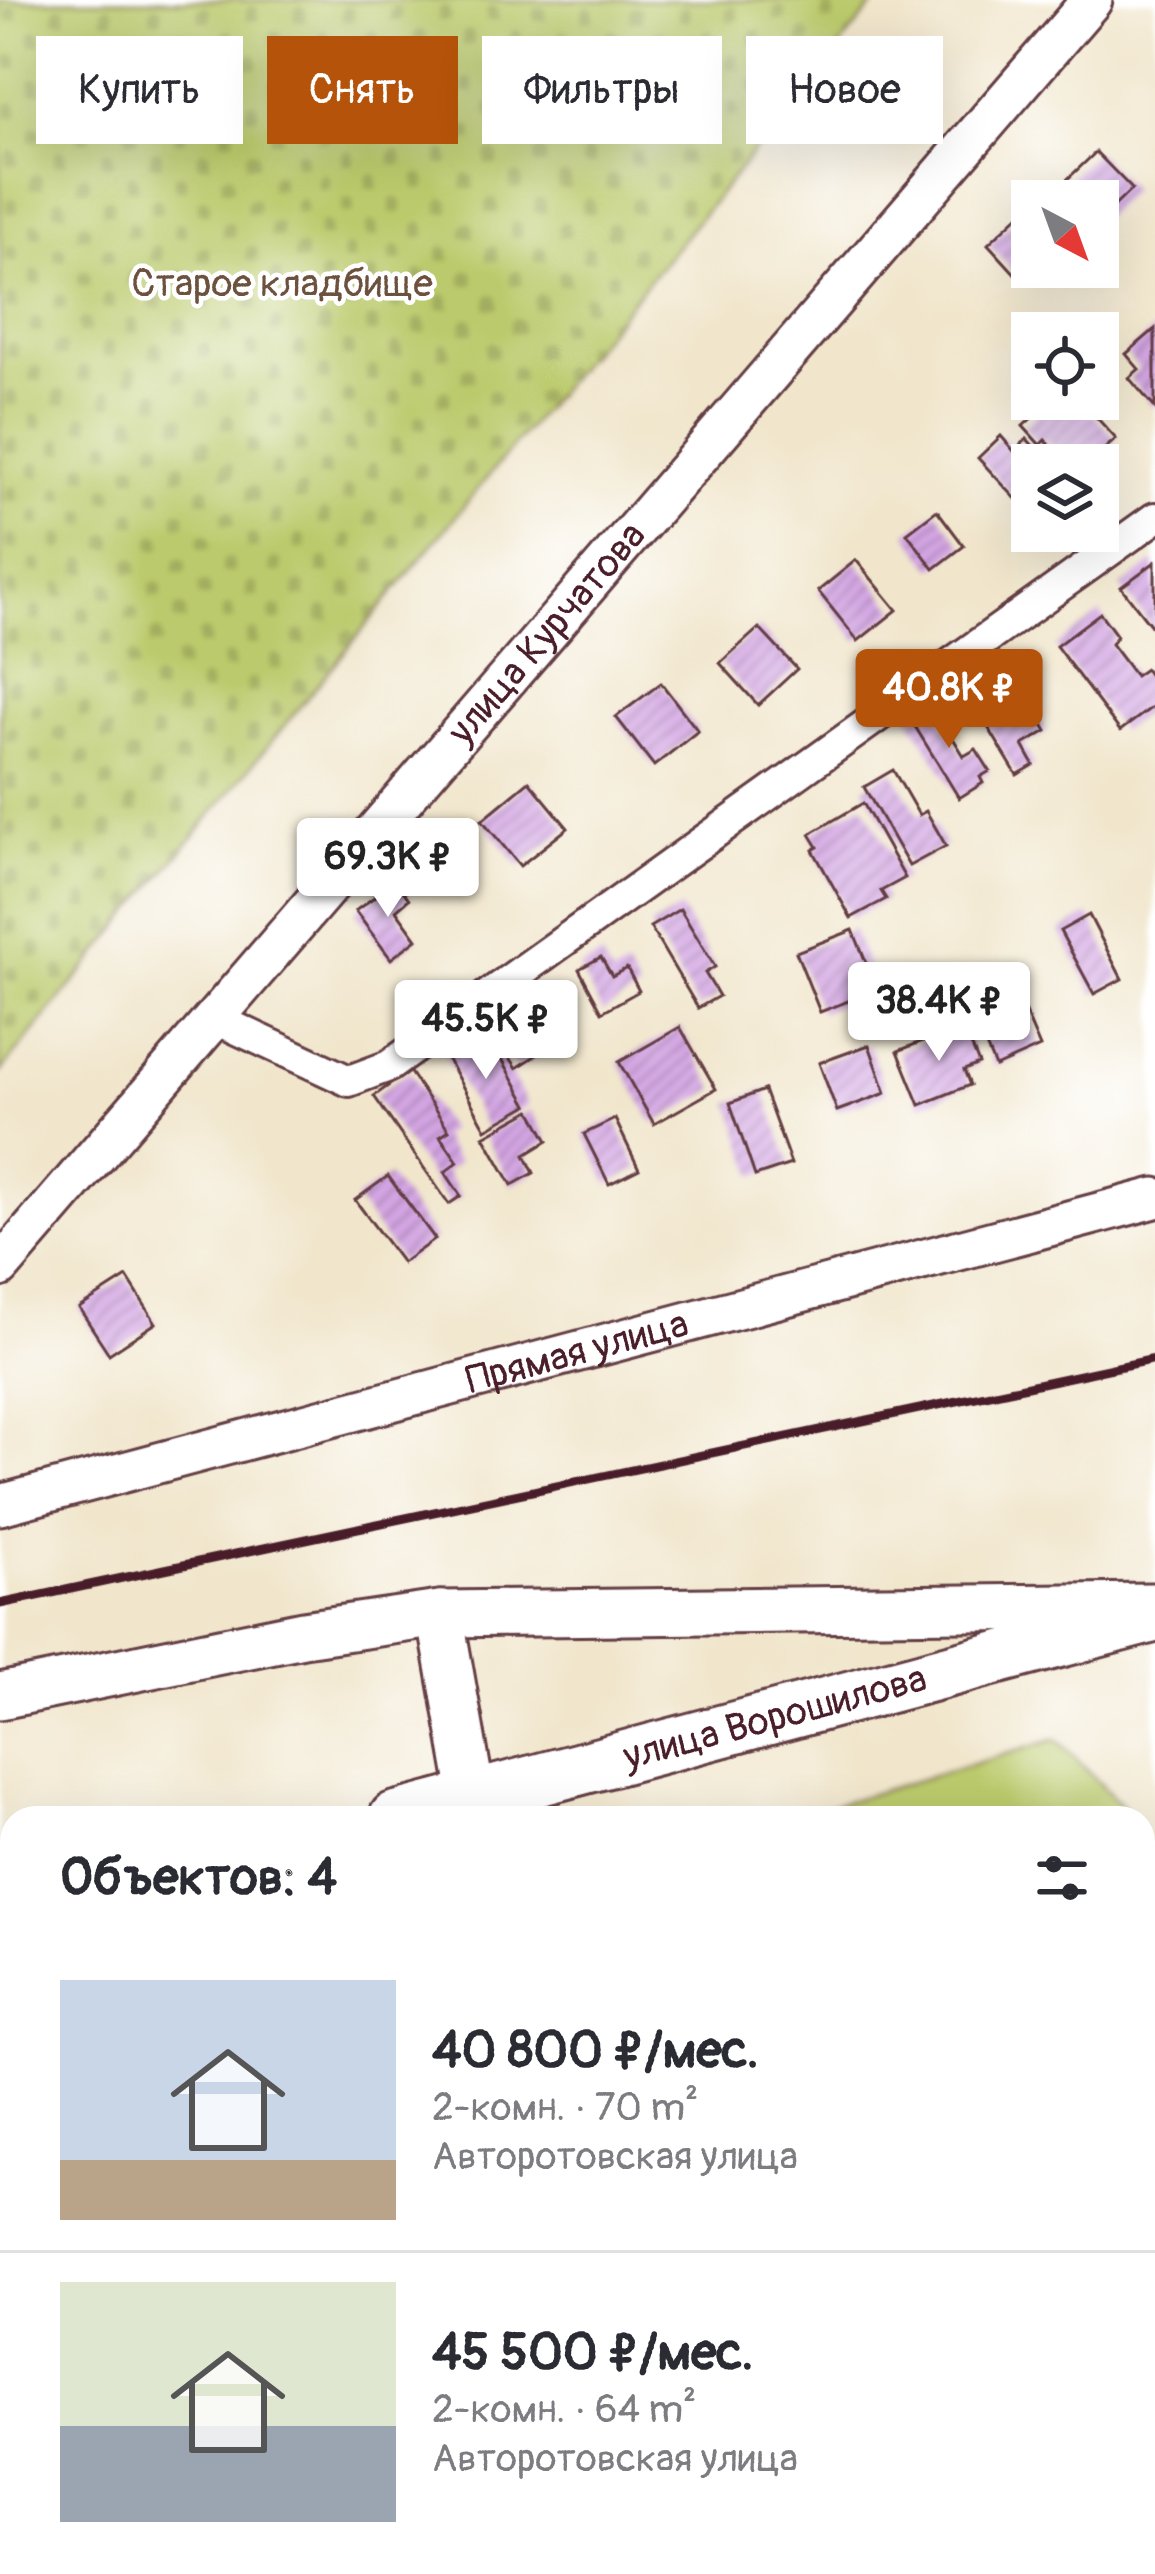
<!DOCTYPE html>
<html lang="ru">
<head>
<meta charset="utf-8">
<style>
	:root { --surface:#fff; --page:#f7f7f7; --text:#2b2b33; --muted:#7c7c81; --line:#e1e1e2; --accent:#b45309 }
	body { margin:0; font-family:Pangolin,sans-serif; background:var(--page); color:var(--text); height:100vh; display:flex; flex-direction:column; font-size:45px; white-space:nowrap }
	* { box-sizing:border-box; margin:0 }
	p { font-size:39px; color:var(--muted) }
	.icon { flex:none; width:66px; height:66px; fill:none; stroke:currentColor; stroke-width:2; stroke-linecap:round; stroke-linejoin:round }
	.map { position:relative; flex:1; overflow:hidden }
	.sheet { position:absolute; left:0px; top:1806px; width:1155px; height:768px; display:flex; flex-direction:column; background:var(--surface); border-radius:36px 36px 0 0; box-shadow:0 12px 48px #0002 }
	.sheet>* { flex:none }
	.guide { position:absolute; left:36px; top:36px; width:1083px; height:108px; display:flex; gap:24px }
	.needle { width:78px; rotate:139deg }
	.tools { position:absolute; left:1011px; top:180px; display:grid; gap:24px }
	.tools a { display:grid; place-items:center; width:108px; height:108px; border-radius:0px; background:var(--surface); box-shadow:0 12px 48px #0002; font-size:60px }
	.price { position:absolute; translate:-50% -102px; padding:0 27px; border-radius:12px; background:#fff; color:#222; font-size:39px; line-height:78px; filter:drop-shadow(0 3px 6px #0008) }
	.price::after { content:''; position:absolute; left:50%; top:72px; width:36px; height:27px; margin-left:-18px; background:inherit; clip-path:polygon(0 0,100% 0,50% 100%) }
	.price.active { background:var(--accent); color:#fff }
	ul { padding:0; list-style:none }
	li { display:flex; align-items:center; gap:36px; height:300px; padding:0 60px }
	li+li { border-top:3px solid var(--line) }
	li span { display:grid; place-items:center; flex:none; width:336px; height:240px; border-radius:0px; color:#555 }
	li>.icon { margin-inline-start:auto }
	span .icon { width:144px; height:144px; fill:#fffc; stroke-width:1 }
	li b { font-size:51px }
	h2 { display:flex; justify-content:space-between; align-items:center; height:144px; padding:0 60px; font-size:51px }
	.chip { padding:0 42px; border-radius:0px; background:var(--surface); box-shadow:0 12px 48px #0002; font-size:42px; line-height:108px }
	.chip.active { background:var(--accent); color:#fff }
	.map>svg:first-child { display:block }
	.cemetery { fill:url(#cemetery-stones); stroke:#82744c; stroke-width:3 }
	.garden { fill:#bbca6c; stroke:#82744c; stroke-width:3 }
	.building { fill:url(#building-hatch) }
	.lines { fill:none; stroke-linecap:round; stroke-linejoin:round }
	.minor-casing { stroke:#633d43; stroke-width:36 }
	.tertiary-casing { stroke:#633d43; stroke-width:45 }
	.secondary-casing { stroke:#633d43; stroke-width:51 }
	.primary-casing { stroke:#633d43; stroke-width:57 }
	.minor { stroke:#fff; stroke-width:30 }
	.tertiary { stroke:#fff; stroke-width:39 }
	.secondary { stroke:#fff; stroke-width:45 }
	.primary { stroke:#fff; stroke-width:51 }
	.rail { stroke:#4a1f2b; stroke-width:9 }
	.labels { text-anchor:middle; dominant-baseline:central; stroke-width:9; stroke-linejoin:round; paint-order:stroke }
	.park-label { font-size:39px; fill:#6c523e; stroke:#fff }
	.street-label { font-size:39px; fill:#4a1f2b; stroke:#fff }
</style>
</head>
<body>
<div class="map">
<svg width="1155" height="2574" viewBox="0 0 1155 2574">
	<defs>
		<pattern id="cemetery-stones" width="16" height="16" patternUnits="userSpaceOnUse" patternTransform="scale(3)"><rect width="16" height="16" fill="#bbca6c"/><path d="M2 7V4a2 2 0 0 1 4 0v3zM10 15v-3a2 2 0 0 1 4 0v3z" fill="#a2ad5e"/></pattern>
		<pattern id="building-hatch" width="6" height="6" patternUnits="userSpaceOnUse" patternTransform="scale(3)"><rect width="6" height="6" fill="#d3a5e3"/><path d="M-1 1l2-2M0 6l6-6M5 7l2-2" fill="none" stroke="#ad86b8"/></pattern>
	</defs>
	<rect width="100%" height="100%" fill="#fff"/>
	<filter id="ink" filterUnits="userSpaceOnUse"><feTurbulence type="fractalNoise" baseFrequency=".00833" numOctaves="2"/><feDisplacementMap in="SourceGraphic" scale="24" xChannelSelector="R" yChannelSelector="G"/><feConvolveMatrix kernelMatrix="1 2 1 2 8 2 1 2 1" color-interpolation-filters="sRGB"/></filter>
	<filter id="wash" filterUnits="userSpaceOnUse"><feTurbulence type="fractalNoise" baseFrequency=".004" numOctaves="4" result="noise"/><feDisplacementMap in="SourceGraphic" scale="48" xChannelSelector="R" yChannelSelector="G"/><feGaussianBlur stdDeviation="2.7" result="paint"/><feColorMatrix in="noise" values="0 0 0 0 0 0 0 0 0 0 0 0 0 0 0 0 0 1.4 0 .05"/><feComposite in="paint" operator="in"/></filter>
	<g filter="url(#wash)">
		<rect width="100%" height="100%" fill="#f1e6cc"/>
		<path class="cemetery" d="M 0,0 L 878,0 L 0,1073 Z"/>
		<g class="garden">
			<path d="M 1057,1739 L 1133,1818 L 790,1818 Z"/>
			<path d="M 12,2048 L 12,2562 L 916,2562 L 912,2574 L 18,2574 L 0,2566 L 0,2052 Z"/>
		</g>
		<g id="blocks">
			<g class="building">
				<path d="M 1096,152 L 1132,189 L 1098,222 L 1098,201 L 1067,201 L 1056,190 Z"/>
				<path d="M 1021,213 L 1032,224 L 1032,266 L 1019,278 L 988,244 Z"/>
				<path d="M 1048,267 L 1087,267 L 1066,286 Z"/>
				<path d="M 1155,329 L 1155,408 L 1129,378 L 1139,369 L 1126,354 Z"/>
				<path d="M 1053,399 L 1080,399 L 1116,439 L 1086,465 L 1068,465 L 1045,440 L 1040,445 L 1023,426 Z"/>
				<path d="M 1001,436 L 1014,451 L 1027,439 L 1050,465 L 1032,465 L 1032,495 L 1029,491 L 1018,501 L 978,458 Z"/>
				<path d="M 937,510 L 964,546 L 934,569 L 907,533 Z"/>
				<path d="M 856,560 L 897,610 L 858,641 L 818,591 Z"/>
				<path d="M 1155,562 L 1155,631 L 1121,587 Z"/>
				<path d="M 1100,613 L 1117,636 L 1111,644 L 1135,676 L 1145,669 L 1155,682 L 1155,705 L 1120,731 L 1056,646 Z"/>
				<path d="M 759,628 L 797,669 L 758,705 L 720,663 Z"/>
				<path d="M 661,683 L 698,731 L 654,766 L 616,717 Z"/>
				<path d="M 1020,687 L 1047,731 L 1023,745 L 1034,765 L 1017,775 L 979,712 Z"/>
				<path d="M 930,701 L 964,756 L 976,749 L 990,771 L 980,777 L 983,783 L 959,798 L 908,715 Z"/>
				<path d="M 893,770 L 919,815 L 926,811 L 946,846 L 909,866 L 864,787 Z"/>
				<path d="M 529,781 L 568,828 L 520,866 L 482,820 Z"/>
				<path d="M 863,803 L 905,878 L 881,891 L 886,899 L 851,918 L 813,850 L 818,847 L 810,834 Z"/>
				<path d="M 396,881 L 409,899 L 396,910 L 417,939 L 391,959 L 355,911 Z"/>
				<path d="M 680,909 L 715,967 L 705,973 L 719,996 L 698,1008 L 650,927 Z"/>
				<path d="M 1089,915 L 1122,979 L 1094,994 L 1060,931 Z"/>
				<path d="M 853,930 L 877,990 L 820,1012 L 796,952 Z"/>
				<path d="M 601,957 L 612,976 L 627,968 L 639,991 L 602,1012 L 579,969 Z"/>
				<path d="M 1009,975 L 1040,1047 L 995,1067 L 964,994 Z"/>
				<path d="M 535,989 L 554,1019 L 548,1023 L 559,1040 L 517,1068 L 486,1022 Z"/>
				<path d="M 963,1025 L 979,1064 L 964,1070 L 970,1085 L 920,1105 L 898,1051 Z"/>
				<path d="M 680,1027 L 716,1089 L 654,1124 L 619,1062 Z"/>
				<path d="M 470,1036 L 482,1059 L 497,1050 L 528,1105 L 486,1129 L 443,1051 Z"/>
				<path d="M 869,1045 L 886,1093 L 837,1111 L 819,1063 Z"/>
				<path d="M 409,1071 L 449,1130 L 440,1136 L 458,1162 L 445,1172 L 461,1196 L 449,1204 L 374,1096 Z"/>
				<path d="M 764,1090 L 791,1164 L 755,1176 L 730,1103 Z"/>
				<path d="M 531,1110 L 548,1141 L 525,1155 L 534,1173 L 512,1185 L 484,1136 Z"/>
				<path d="M 615,1119 L 639,1169 L 609,1184 L 584,1134 Z"/>
				<path d="M 388,1176 L 435,1239 L 402,1263 L 355,1200 Z"/>
				<path d="M 127,1277 L 156,1323 L 109,1354 L 79,1308 Z"/>
				<path d="M 1150,2303 L 1155,2305 L 1155,2438 L 1144,2469 L 1143,2322 Z"/>
			</g>
		</g>
	</g>
	<g filter="url(#ink)">
		<use href="#blocks" fill-opacity="0" stroke="#633d43" stroke-width="3"/>
		<g class="lines">
			<g class="minor-casing">
				<g id="minor">
					<path d="M 214,1018 L 349,1081 L 389,1066 L 1155,518"/>
					<path d="M 1143,2101 L 1155,2107"/>
					<path d="M 962,2574 L 966,2562"/>
				</g>
			</g>
			<g class="tertiary-casing">
				<g id="tertiary">
					<path id="s1" d="M 0,1267 L 1092,0"/>
					<path id="s2" d="M 0,1505 L 1155,1198"/>
				</g>
			</g>
			<g class="secondary-casing">
				<g id="secondary">
					<path d="M 440,1614 L 472,1795"/>
					<path d="M 0,1696 L 303,1634 L 440,1614 L 1152,1606"/>
				</g>
			</g>
			<g class="primary-casing">
				<g id="primary">
					<path id="s3" d="M 395,1818 L 1155,1616"/>
					<path d="M 0,1938 L 12,1934"/>
				</g>
			</g>
			<use href="#minor" class="minor"/>
			<use href="#tertiary" class="tertiary"/>
			<use href="#secondary" class="secondary"/>
			<use href="#primary" class="primary"/>
			<path class="rail" d="M 0,1604 L 1155,1359"/>
		</g>
	</g>
	<g class="labels">
		<g class="park-label">
			<text x="282" y="283">Старое кладбище</text>
		</g>
		<g class="street-label">
			<text stroke="none"><textPath href="#s1" startOffset="837">улица Курчатова</textPath></text>
			<text stroke="none"><textPath href="#s2" startOffset="597">Прямая улица</textPath></text>
			<text stroke="none"><textPath href="#s3" startOffset="393">улица Ворошилова</textPath></text>
		</g>
	</g>
</svg>
<div class="tools">
<a><svg class="needle" viewBox="-14 -14 28 28"><path d="M0-13l5 13h-10z" fill="#e53935"/><path d="M0 13l5-13h-10z" fill="#7c7c81"/></svg></a>
<a><svg class="icon" aria-label="locate" viewBox="0 0 24 24"><circle cx="12" cy="12" r="6"/><path d="M12 2v4M12 18v4M2 12h4M18 12h4"/></svg></a>
<a><svg class="icon" aria-label="layers" viewBox="0 0 24 24"><path d="M12 4l9 5-9 5-9-5zM3 14l9 5 9-5"/></svg></a>
</div>
<b class="price active" style="left:949px;top:751px">40.8K ₽</b>
<b class="price" style="left:388px;top:920px">69.3K ₽</b>
<b class="price" style="left:939px;top:1064px">38.4K ₽</b>
<b class="price" style="left:486px;top:1082px">45.5K ₽</b>
<div class="guide">
<a class="chip">Купить</a>
<a class="chip active">Снять</a>
<a class="chip">Фильтры</a>
<a class="chip">Новое</a>
</div>
<section class="sheet">
<h2>Объектов: 4<svg class="icon" aria-label="filters" viewBox="0 0 24 24"><path d="M4 7h16M4 17h16"/><circle cx="9" cy="7" r="2"/><circle cx="15" cy="17" r="2"/></svg></h2>
<ul>
<li><span style="background:linear-gradient(#c9d6e8 75%,#b9a48a 0)"><svg class="icon" aria-label="home" viewBox="0 0 24 24"><path d="M3 11l9-7 9 7M6 9v11h12V9"/></svg></span><div><b>40 800 ₽/мес.</b><p>2-комн. · 70 m²</p><p>Авторотовская улица</p></div></li>
<li><span style="background:linear-gradient(#dfe7d0 60%,#9aa5b1 0)"><svg class="icon" aria-label="home" viewBox="0 0 24 24"><path d="M3 11l9-7 9 7M6 9v11h12V9"/></svg></span><div><b>45 500 ₽/мес.</b><p>2-комн. · 64 m²</p><p>Авторотовская улица</p></div></li>
</ul>
</section>
</div>
</body>
</html>
